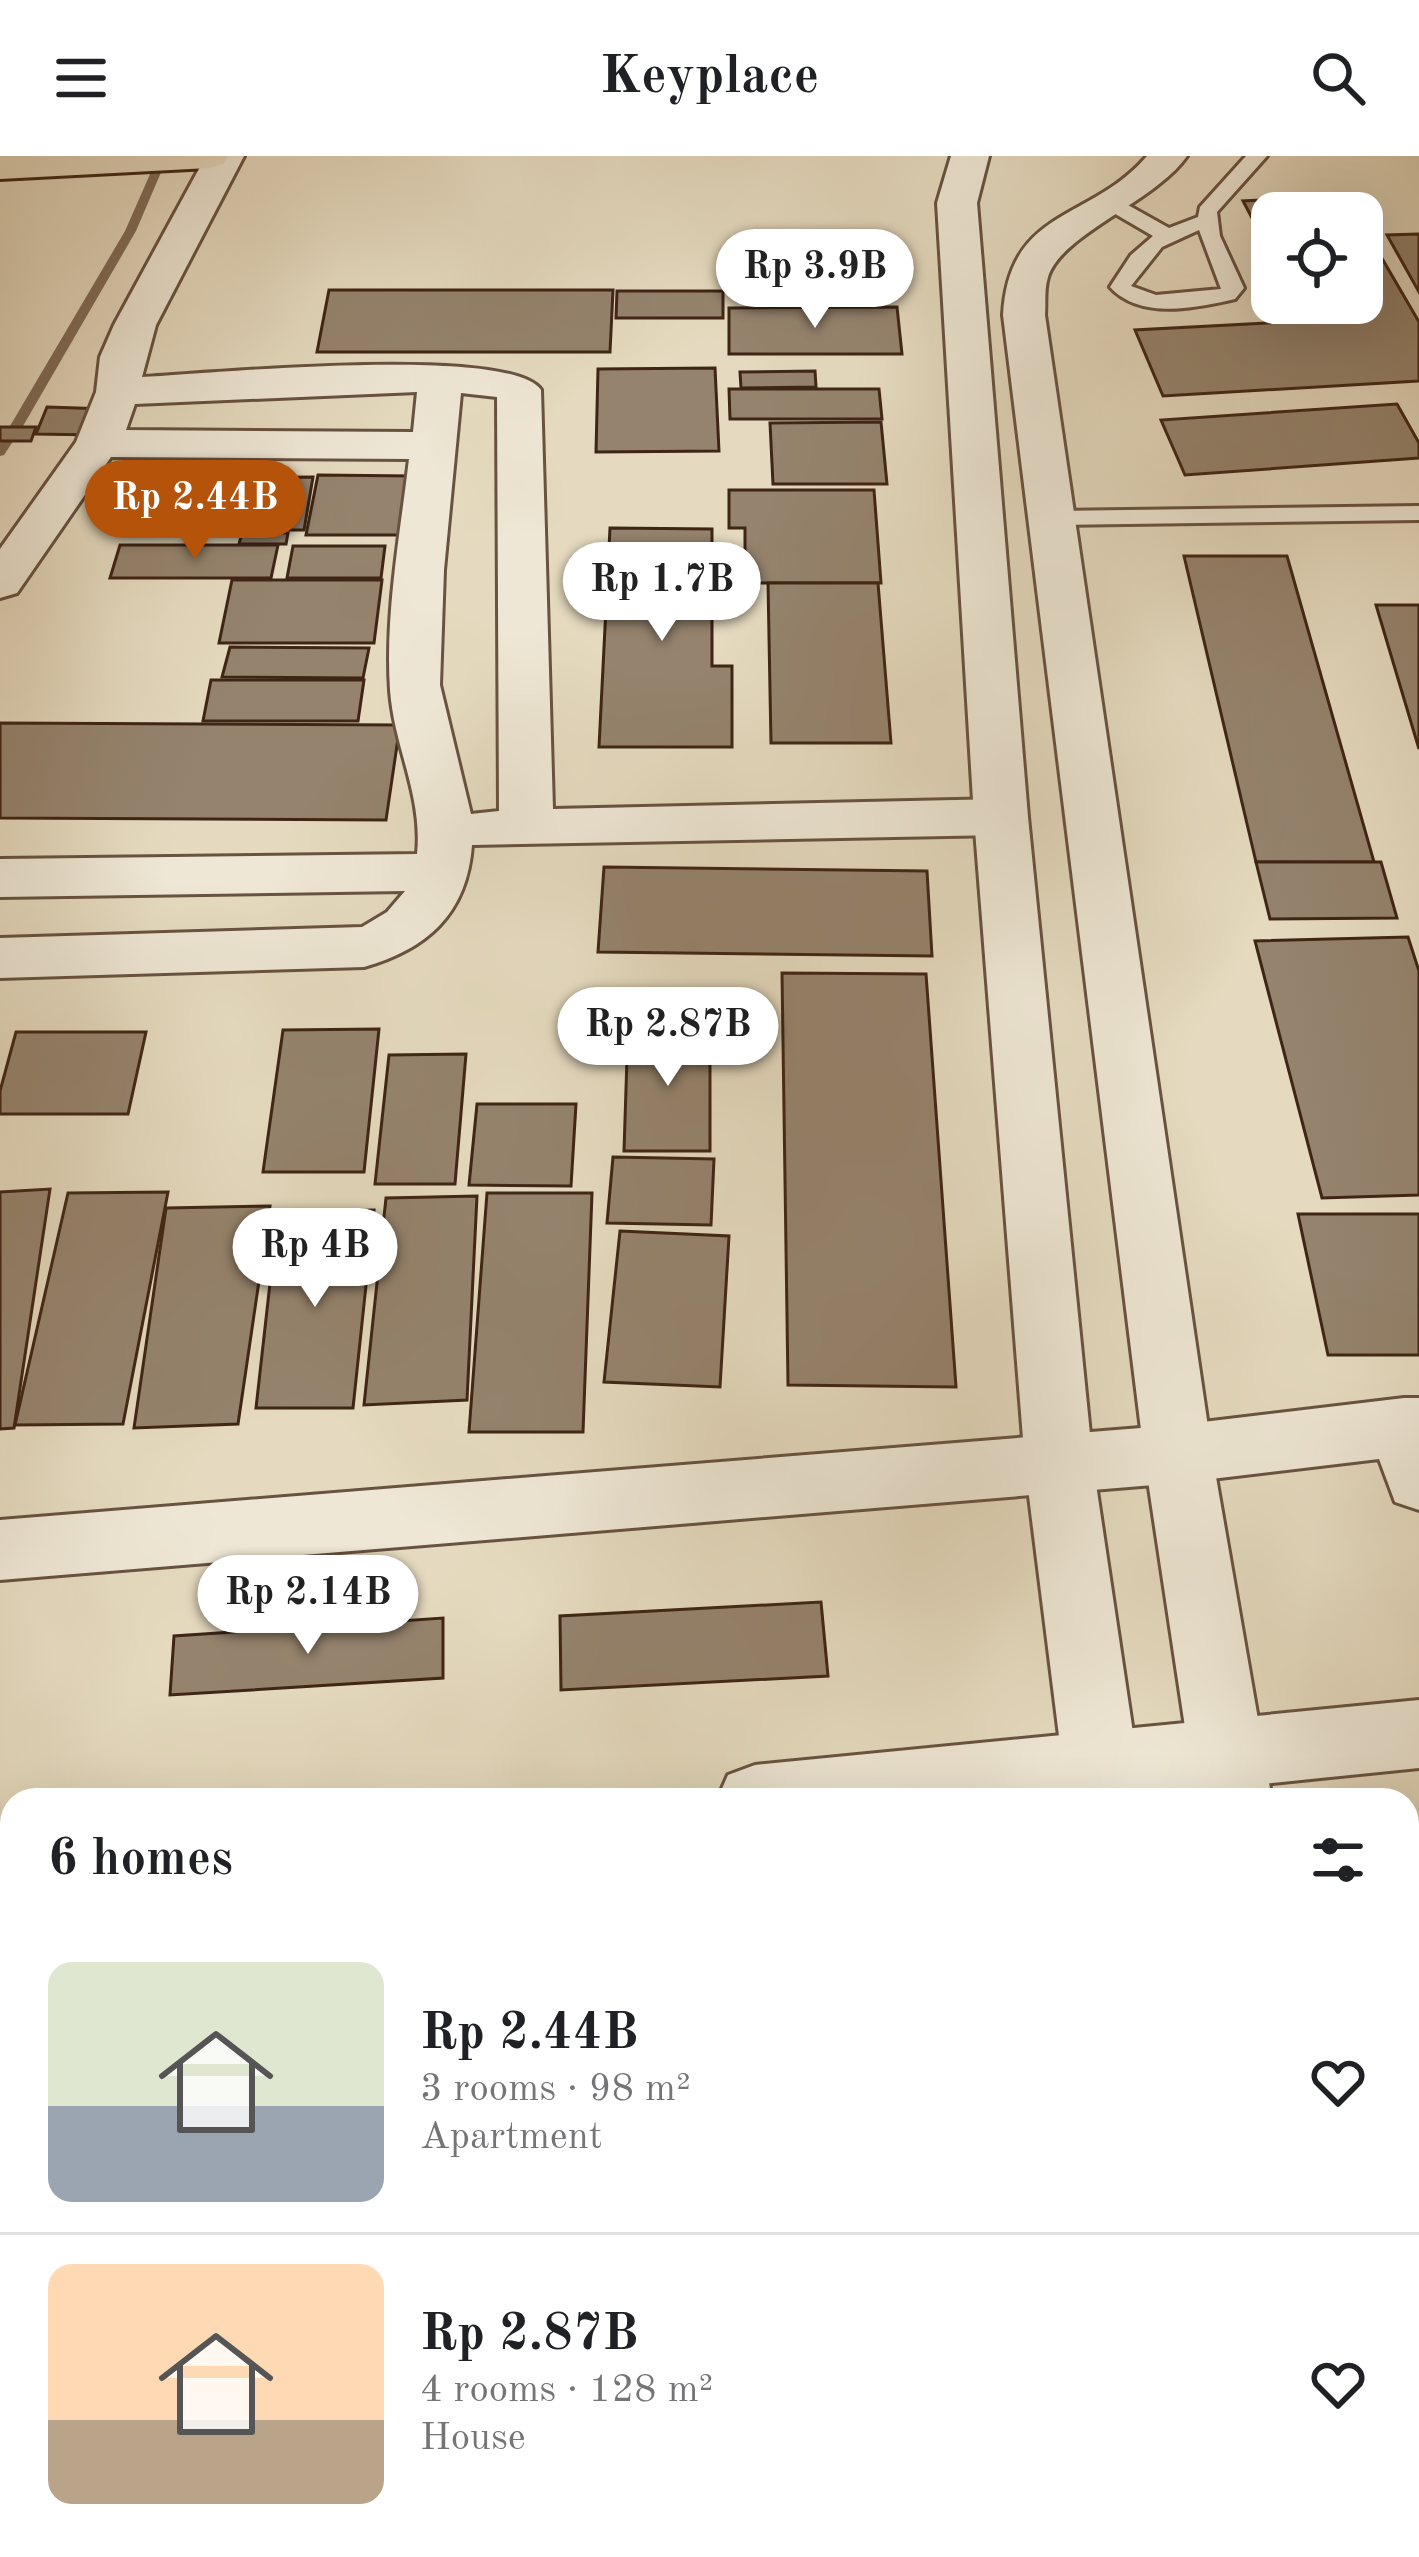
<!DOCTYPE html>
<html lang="en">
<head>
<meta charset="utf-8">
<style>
	:root { --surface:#fff; --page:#f2f2f2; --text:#202124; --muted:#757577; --line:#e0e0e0; --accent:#b45309 }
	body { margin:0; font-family:"Old Standard TT",serif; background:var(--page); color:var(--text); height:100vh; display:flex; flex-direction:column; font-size:45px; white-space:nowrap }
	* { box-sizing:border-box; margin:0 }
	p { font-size:39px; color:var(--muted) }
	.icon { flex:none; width:66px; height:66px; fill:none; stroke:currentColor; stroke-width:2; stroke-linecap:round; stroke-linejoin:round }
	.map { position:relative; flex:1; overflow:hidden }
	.details { position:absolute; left:0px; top:1632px; width:1419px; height:771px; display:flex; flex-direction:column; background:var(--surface); border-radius:36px 36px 0 0; box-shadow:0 12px 48px #0002 }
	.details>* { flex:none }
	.fabs { position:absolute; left:1251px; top:36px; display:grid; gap:24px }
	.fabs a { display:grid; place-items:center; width:132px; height:132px; border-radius:24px; background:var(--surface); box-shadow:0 12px 48px #0002; font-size:60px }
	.price { position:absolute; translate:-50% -102px; padding:0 27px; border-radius:42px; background:#fff; color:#222; font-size:39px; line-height:78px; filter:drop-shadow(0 3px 6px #0008) }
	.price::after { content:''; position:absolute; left:50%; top:72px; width:36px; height:27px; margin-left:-18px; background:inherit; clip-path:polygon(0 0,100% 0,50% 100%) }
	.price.current { background:var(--accent); color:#fff }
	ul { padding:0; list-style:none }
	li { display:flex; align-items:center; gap:36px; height:300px; padding:0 48px }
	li+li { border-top:3px solid var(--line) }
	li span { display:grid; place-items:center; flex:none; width:336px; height:240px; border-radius:24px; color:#555 }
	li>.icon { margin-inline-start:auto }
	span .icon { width:144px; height:144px; fill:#fffc; stroke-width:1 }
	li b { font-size:51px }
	h2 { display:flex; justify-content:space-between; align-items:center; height:144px; padding:0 48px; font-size:51px }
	header { display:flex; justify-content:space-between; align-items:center; height:156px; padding:0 48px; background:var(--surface); font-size:54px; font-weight:800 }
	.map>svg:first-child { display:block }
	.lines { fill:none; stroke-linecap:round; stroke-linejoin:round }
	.stream { fill:#816c58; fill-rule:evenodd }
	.building { fill:#95836d; stroke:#3f2515; stroke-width:3 }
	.service-casing { stroke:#685240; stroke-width:6 }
	.minor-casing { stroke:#685240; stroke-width:6 }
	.tertiary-casing { stroke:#685240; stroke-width:6 }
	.trunk-casing { stroke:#3f2515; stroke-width:6 }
	.service { fill:#eee7d5; fill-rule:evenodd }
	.minor { fill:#eee7d5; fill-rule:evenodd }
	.tertiary { fill:#eee7d5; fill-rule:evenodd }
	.trunk { fill:#e5dabf; fill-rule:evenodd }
</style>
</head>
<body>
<header><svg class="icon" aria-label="menu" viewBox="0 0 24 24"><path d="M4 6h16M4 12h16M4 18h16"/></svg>Keyplace<svg class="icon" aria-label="search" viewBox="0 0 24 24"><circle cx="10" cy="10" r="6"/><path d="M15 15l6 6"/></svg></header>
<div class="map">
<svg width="1419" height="2401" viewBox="0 0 1419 2401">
	<rect width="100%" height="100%" fill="#e5dabf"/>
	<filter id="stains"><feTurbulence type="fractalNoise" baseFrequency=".00167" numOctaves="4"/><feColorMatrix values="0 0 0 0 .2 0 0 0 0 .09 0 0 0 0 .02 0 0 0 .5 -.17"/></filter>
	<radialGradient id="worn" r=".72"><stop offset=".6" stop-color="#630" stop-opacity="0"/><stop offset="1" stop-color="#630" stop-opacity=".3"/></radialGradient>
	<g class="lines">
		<path class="stream" d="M 158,0 L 168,0 L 136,75 L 23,270 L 4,299 L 0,300 L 0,287 L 125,75 Z"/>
	</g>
	<g class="building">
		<path d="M 1346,40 L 1356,57 L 1272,57 L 1272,100 L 1243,45 Z"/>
		<path d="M 1362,68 L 1419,166 L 1419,225 L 1163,240 L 1135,174 L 1305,165 L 1296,147 L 1362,147 Z"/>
		<path d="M 1419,78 L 1419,136 L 1387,79 Z"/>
		<path d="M 329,134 L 613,134 L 610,196 L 317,196 Z"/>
		<path d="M 617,135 L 723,135 L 723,162 L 616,162 Z"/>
		<path d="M 897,151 L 902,198 L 729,198 L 729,152 Z"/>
		<path d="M 715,212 L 719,295 L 596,296 L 598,213 Z"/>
		<path d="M 815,215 L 816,231 L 741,232 L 740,216 Z"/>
		<path d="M 729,233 L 879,233 L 882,263 L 730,263 Z"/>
		<path d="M 1397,248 L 1419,287 L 1419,302 L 1185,319 L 1161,264 Z"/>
		<path d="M 47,251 L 106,253 L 96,279 L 36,278 Z"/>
		<path d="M 881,266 L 887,328 L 773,328 L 770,267 Z"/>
		<path d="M 0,271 L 36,271 L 31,285 L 0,285 Z"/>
		<path d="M 318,319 L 412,320 L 403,379 L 306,379 Z"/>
		<path d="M 313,321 L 304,374 L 188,374 L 200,322 Z"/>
		<path d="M 729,334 L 874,334 L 881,427 L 745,427 L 745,372 L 729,372 Z"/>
		<path d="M 610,372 L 712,373 L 712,510 L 732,510 L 732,591 L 599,591 Z"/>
		<path d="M 242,377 L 288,377 L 286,388 L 239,388 Z"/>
		<path d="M 120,389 L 278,389 L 271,422 L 110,422 Z"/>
		<path d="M 293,390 L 385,390 L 381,422 L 287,422 Z"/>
		<path d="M 1184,400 L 1287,400 L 1374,706 L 1256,706 Z"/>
		<path d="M 232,424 L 382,424 L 374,487 L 219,487 Z"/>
		<path d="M 768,427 L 878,427 L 891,587 L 771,587 Z"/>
		<path d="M 1376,449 L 1419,449 L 1419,593 Z"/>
		<path d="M 230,491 L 369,492 L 363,522 L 222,521 Z"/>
		<path d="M 211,524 L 364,524 L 358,565 L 203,565 Z"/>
		<path d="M 0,567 L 400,569 L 386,664 L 0,662 Z"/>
		<path d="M 1256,706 L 1381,706 L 1397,762 L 1270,763 Z"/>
		<path d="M 604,711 L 927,715 L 932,800 L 598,796 Z"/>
		<path d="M 1408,781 L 1419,815 L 1419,1039 L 1322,1042 L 1255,785 Z"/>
		<path d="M 782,817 L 926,818 L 956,1231 L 788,1229 Z"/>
		<path d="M 628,871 L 710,871 L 710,995 L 624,995 Z"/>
		<path d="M 379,873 L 364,1016 L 263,1016 L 283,874 Z"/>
		<path d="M 16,876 L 146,876 L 128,958 L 0,958 L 0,935 Z"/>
		<path d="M 466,898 L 455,1028 L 375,1028 L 389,899 Z"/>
		<path d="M 477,948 L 576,948 L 571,1030 L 469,1029 Z"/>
		<path d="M 613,1001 L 714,1003 L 711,1069 L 607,1067 Z"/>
		<path d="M 50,1033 L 14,1272 L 0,1273 L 0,1036 Z"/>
		<path d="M 168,1036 L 123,1268 L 15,1269 L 68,1037 Z"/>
		<path d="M 487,1037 L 592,1037 L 583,1276 L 469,1276 Z"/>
		<path d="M 477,1040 L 467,1244 L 364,1249 L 386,1042 Z"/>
		<path d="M 270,1050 L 238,1268 L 134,1272 L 166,1052 Z"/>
		<path d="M 374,1054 L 353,1252 L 256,1252 L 278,1056 Z"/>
		<path d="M 1298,1058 L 1419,1058 L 1419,1199 L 1328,1199 Z"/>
		<path d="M 620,1075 L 729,1080 L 720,1231 L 604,1226 Z"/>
		<path d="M 821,1446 L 828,1520 L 561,1534 L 560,1460 Z"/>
		<path d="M 443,1462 L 443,1522 L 170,1539 L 174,1480 Z"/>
		<path d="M 8,1860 L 12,1860 L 12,2018 L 0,2019 L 0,1915 Z"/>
		<rect x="0" y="2038" width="12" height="233"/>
		<path d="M 12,2290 L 12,2391 L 90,2391 L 88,2401 L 0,2401 L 0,2291 Z"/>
		<path d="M 106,2391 L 261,2391 L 259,2401 L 104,2401 Z"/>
		<path d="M 276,2391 L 496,2391 L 495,2401 L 275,2401 Z"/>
		<path d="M 514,2391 L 691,2391 L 691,2401 L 513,2401 Z"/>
		<rect x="700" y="2391" width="107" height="10"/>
		<path d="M 809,2391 L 1020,2391 L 1020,2401 L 810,2401 Z"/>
	</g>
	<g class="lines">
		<g class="service-casing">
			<g id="service">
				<path d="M 1246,0 L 1267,0 L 1217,56 L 1220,80 L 1244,132 L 1235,143 C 1196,152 1140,164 1110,131 L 1131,99 L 1153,80 L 1105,52 L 1105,44 L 1119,44 L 1169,72 L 1198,61 L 1200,51 ZM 1199,74 L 1221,133 L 1156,139 L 1131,130 L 1162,91 Z"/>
				<path d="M 1419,350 L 1419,364 L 1055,369 L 1043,362 L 1055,355 Z"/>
			</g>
		</g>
		<g class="minor-casing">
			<g id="minor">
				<path d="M 206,0 L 244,0 L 156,169 L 142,221 C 205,218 510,188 541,234 L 553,653 L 1001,643 L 1020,648 L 1028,661 L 1020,674 L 1001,679 L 472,689 C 467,758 427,793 364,811 L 0,822 L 0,782 L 362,771 L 387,756 L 405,735 L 0,741 L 0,703 L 417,698 C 423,640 394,591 390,534 C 385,458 400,379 409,303 L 111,301 L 17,437 L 0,442 L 0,393 L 76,286 L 96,236 L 100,201 L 114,169 ZM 417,236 L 413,276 L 126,274 L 135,248 ZM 461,237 L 497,241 L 499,655 L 471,658 L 440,529 L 444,414 Z"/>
				<path d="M 1404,1242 L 1419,1242 L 1419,1354 L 1395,1346 L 1379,1303 L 1178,1327 L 0,1424 L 0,1364 L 1178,1269 Z"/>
				<path d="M 1419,1544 L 1419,1612 L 1104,1644 L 717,1644 L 728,1619 L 755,1609 Z"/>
				<path d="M 12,1684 L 12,1758 L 0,1759 L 0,1685 Z"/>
			</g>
		</g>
		<g class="tertiary-casing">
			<g id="tertiary">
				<path d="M 951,0 L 989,0 L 977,47 L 1028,661 L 1093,1308 L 1143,1644 L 1067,1644 L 1025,1308 L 974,661 L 937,47 Z"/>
				<path d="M 1147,0 L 1187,0 C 1155,46 1061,78 1048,121 C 1044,133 1046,147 1045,159 L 1212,1298 L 1272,1644 L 1196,1644 L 1144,1298 L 1003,159 C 1009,51 1091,66 1147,0 Z"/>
				<path d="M 1153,2391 L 1245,2391 L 1247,2401 L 1153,2401 Z"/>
				<path d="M 1302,2391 L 1394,2391 L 1397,2401 L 1303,2401 Z"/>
			</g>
		</g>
		<g class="trunk-casing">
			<path id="trunk" d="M 0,0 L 228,0 L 223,8 L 209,12 L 0,23 Z"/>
		</g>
		<use href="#service" class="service"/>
		<use href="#minor" class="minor"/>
		<use href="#tertiary" class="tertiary"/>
		<use href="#trunk" class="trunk"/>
	</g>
	<rect width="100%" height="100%" filter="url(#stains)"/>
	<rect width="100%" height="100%" fill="url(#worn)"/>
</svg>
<div class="fabs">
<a><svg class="icon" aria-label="locate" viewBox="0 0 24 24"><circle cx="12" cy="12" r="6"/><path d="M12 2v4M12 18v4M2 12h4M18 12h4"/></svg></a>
</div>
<b class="price" style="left:815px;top:175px">Rp 3.9B</b>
<b class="price current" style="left:195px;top:406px">Rp 2.44B</b>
<b class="price" style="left:662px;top:488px">Rp 1.7B</b>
<b class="price" style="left:668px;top:933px">Rp 2.87B</b>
<b class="price" style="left:315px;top:1154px">Rp 4B</b>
<b class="price" style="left:308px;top:1501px">Rp 2.14B</b>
<section class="details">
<h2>6 homes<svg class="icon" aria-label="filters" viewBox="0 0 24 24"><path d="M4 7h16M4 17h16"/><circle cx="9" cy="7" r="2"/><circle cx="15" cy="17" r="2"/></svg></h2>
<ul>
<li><span style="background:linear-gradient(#dfe7d0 60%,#9aa5b1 0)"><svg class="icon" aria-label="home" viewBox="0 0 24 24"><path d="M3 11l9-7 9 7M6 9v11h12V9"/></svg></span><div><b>Rp 2.44B</b><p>3 rooms · 98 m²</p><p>Apartment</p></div><svg class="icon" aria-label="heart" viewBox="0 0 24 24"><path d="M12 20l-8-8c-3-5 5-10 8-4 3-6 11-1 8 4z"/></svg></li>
<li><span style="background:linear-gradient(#ffd9b3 65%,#b9a48a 0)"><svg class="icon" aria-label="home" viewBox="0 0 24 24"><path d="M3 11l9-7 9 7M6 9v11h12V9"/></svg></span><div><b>Rp 2.87B</b><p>4 rooms · 128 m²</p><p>House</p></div><svg class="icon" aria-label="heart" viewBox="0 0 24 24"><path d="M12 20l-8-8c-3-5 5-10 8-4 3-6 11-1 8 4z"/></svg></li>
</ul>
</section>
</div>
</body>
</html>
